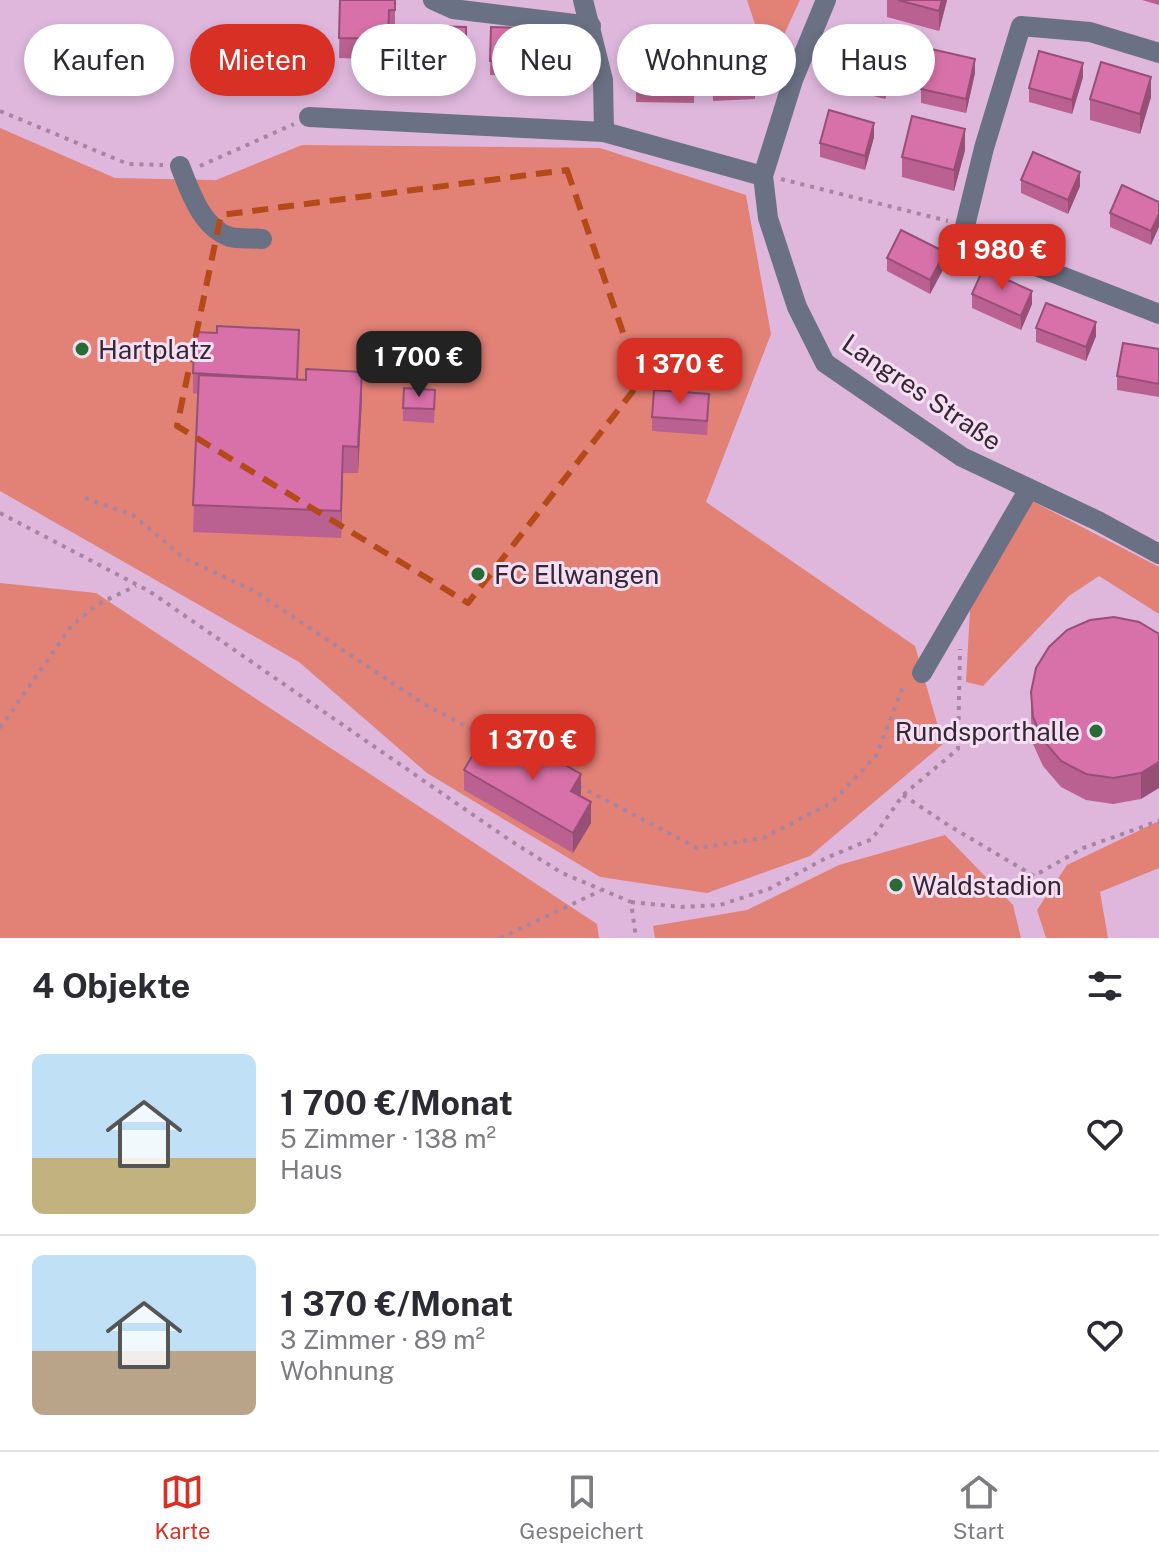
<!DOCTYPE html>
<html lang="de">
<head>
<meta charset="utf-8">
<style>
	:root { --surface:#fff; --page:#f7f7f7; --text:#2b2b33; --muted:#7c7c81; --line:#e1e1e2; --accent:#d93025 }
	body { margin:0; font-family:"Public Sans",sans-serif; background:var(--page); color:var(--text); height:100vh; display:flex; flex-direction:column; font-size:30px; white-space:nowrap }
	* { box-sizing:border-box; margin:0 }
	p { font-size:26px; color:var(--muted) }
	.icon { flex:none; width:44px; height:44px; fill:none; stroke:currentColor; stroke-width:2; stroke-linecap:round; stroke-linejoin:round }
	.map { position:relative; height:938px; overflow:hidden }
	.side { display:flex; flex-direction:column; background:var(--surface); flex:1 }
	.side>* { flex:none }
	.guide { position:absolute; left:24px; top:24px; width:1112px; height:72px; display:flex; gap:16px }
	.price { position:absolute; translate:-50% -68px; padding:0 18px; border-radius:16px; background:var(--accent); color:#fff; font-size:26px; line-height:52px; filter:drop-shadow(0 2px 4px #0008) }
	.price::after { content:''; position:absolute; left:50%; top:48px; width:24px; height:18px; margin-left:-12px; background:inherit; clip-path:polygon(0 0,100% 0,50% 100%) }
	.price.active { background:#222; color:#fff }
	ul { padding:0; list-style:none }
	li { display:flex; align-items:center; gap:24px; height:200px; padding:0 32px }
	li+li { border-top:2px solid var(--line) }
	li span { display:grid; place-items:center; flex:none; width:224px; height:160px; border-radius:12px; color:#555 }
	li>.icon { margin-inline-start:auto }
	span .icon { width:96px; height:96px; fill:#fffc; stroke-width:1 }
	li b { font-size:34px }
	h2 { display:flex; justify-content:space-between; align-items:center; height:96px; padding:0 32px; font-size:34px }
	.pill { padding:0 28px; border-radius:36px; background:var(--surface); box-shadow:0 4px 12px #0003; font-size:28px; line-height:72px }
	.pill.active { background:var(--accent); color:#fff }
	.menu { display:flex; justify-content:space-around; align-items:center; height:112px; border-top:2px solid var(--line); background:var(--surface); font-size:22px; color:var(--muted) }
	.menu a { display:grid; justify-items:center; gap:4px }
	.menu .active { color:var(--accent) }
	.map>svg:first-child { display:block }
	.green { fill:#e28176 }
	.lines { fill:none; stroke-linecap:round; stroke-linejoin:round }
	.path { stroke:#a585a3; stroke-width:4; stroke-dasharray:4 6; stroke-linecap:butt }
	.minor { stroke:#6a7184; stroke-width:20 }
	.wall { fill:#ba6191 }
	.shaded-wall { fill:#974f76 }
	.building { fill:#d871a9; stroke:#974f76; stroke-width:2 }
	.marked { fill:none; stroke:#b34a18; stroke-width:6; stroke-dasharray:16 10; stroke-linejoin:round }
	.poi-dot { fill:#286b35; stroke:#f4dff3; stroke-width:3 }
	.labels { text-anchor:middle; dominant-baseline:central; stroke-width:6; stroke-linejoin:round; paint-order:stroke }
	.poi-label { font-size:26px; fill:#362635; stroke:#f4dff3; text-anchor:start }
	.street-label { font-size:26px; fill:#362635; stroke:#f4dff3 }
</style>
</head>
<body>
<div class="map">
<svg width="1159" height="938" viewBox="0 0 1159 938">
	<rect width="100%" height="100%" fill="#dfb7dd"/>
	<g class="green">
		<path d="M 747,0 L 800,0 L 769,67 Z"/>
		<path d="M 0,128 L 115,178 L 216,180 L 302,145 L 600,148 L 746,195 L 771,334 L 706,502 L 915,646 L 943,744 L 810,856 L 707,893 L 600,877 L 427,773 L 299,662 L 0,491 Z"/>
		<path d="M 1032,501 L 1159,567 L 1159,614 L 1099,576 L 1069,596 L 983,686 L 966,682 L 970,610 Z"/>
		<path d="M 0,583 L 96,593 L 597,924 L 599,938 L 0,938 Z"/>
		<path d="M 1159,821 L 1159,868 L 1100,892 L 1108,938 L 1046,938 L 1037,910 L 1067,865 Z"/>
		<path d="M 945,835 L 1013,905 L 1021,938 L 655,938 L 653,926 L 747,910 L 839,865 Z"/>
	</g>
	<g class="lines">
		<g class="path">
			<path d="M 0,111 L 128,164 L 163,165"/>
			<path d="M 200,166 L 294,124"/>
			<path d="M 781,179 L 948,221"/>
			<path d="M 85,498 L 133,515 L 184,558 L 254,591 L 424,704 L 514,752"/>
			<path d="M 0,513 L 149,591 L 511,841 L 562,873 L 631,902 L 636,938"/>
			<path d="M 0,728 L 72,625 L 98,604 L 136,586"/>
			<path d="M 579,786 L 697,848 L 763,838 L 831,803 L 876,756 L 904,684"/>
			<path d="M 903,795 L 948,825 L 1034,876 L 1083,848 L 1159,821"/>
			<path d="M 631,902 L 681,907 L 720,905 L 769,889 L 826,858 L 872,839 L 903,795 L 958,749 L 960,649"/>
			<path d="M 500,938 L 600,891"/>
		</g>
		<g class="minor">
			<path d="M 433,0 L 453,9 L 591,26"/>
			<path d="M 583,0 L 603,80 L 604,132"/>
			<path d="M 826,0 L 793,80 L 763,176 L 768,218 L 797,307 L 825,363 L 962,457 L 1098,521 L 1159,554"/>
			<path d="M 1159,53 L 1090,32 L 1021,26 L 984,148 L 965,226 L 979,244 L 1159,314"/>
			<path d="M 309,117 L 604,132 L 763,176"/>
			<path d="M 180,166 C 190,191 201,227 230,237 C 239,239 252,238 262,239"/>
			<path d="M 922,673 L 1029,489"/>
		</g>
	</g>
	<g class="wall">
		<path d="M 340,0 L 395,0 L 395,31 L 389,30 L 388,60 L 339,58 Z"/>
		<path d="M 887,0 L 947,0 L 939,31 L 887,17 Z"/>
		<path d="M 1142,0 L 1159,0 L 1159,5 Z"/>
		<path d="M 431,26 L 466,27 L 466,74 L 431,73 Z"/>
		<path d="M 491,27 L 526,28 L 525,76 L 490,75 Z"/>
		<path d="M 545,30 L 580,30 L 580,78 L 544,77 Z"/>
		<path d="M 637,48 L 695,49 L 694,103 L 636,102 Z"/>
		<path d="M 712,50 L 755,85 L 755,99 L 713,101 Z"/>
		<path d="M 895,59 L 885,99 L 839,87 L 839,67 Z"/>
		<path d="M 975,73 L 966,113 L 921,103 L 921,89 Z"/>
		<path d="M 1083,77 L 1072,114 L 1029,102 L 1029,88 Z"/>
		<path d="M 1151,97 L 1140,134 L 1090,120 L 1090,99 Z"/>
		<path d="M 874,137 L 865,170 L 820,157 L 820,143 Z"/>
		<path d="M 965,150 L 954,191 L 902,177 L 902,157 Z"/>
		<path d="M 1021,180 L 1080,186 L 1068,214 L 1021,193 Z"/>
		<path d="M 1159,202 L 1151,245 L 1110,227 L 1110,213 Z"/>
		<path d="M 887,258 L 945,266 L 930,294 L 887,271 Z"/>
		<path d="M 972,294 L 1032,304 L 1021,330 L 972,308 Z"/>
		<path d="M 1036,328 L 1096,336 L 1086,361 L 1036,342 Z"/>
		<path d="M 1159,349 L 1159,397 L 1117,390 L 1117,376 Z"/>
		<path d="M 299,351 L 298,379 L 362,398 L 358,473 L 343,473 L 341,538 L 193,532 L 198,394 L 193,393 L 193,373 Z"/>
		<path d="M 435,404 L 434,423 L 403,421 L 403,408 Z"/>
		<path d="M 709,408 L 707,435 L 652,431 L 652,417 Z"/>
		<path d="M 1159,634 L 1141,799 L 1113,804 L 1086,800 L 1061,787 L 1043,766 L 1033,744 L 1031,719 L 1031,692 Z"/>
		<path d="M 505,761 L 581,794 L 580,796 L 591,823 L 573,853 L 464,790 L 464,770 Z"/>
	</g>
	<g class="shaded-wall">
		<path d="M 942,0 L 947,0 L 939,31 L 939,11 Z"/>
		<path d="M 895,39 L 895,59 L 885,99 L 885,78 Z"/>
		<path d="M 975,59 L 975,73 L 966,113 L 966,99 Z"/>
		<path d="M 1083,63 L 1083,77 L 1072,114 L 1072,100 Z"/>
		<path d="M 1151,77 L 1151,97 L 1140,134 L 1140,114 Z"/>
		<path d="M 874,123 L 874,137 L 865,170 L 865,156 Z"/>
		<path d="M 965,129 L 965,150 L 954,191 L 954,170 Z"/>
		<path d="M 1080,172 L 1080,186 L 1068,214 L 1068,200 Z"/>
		<path d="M 1159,214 L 1159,227 L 1151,245 L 1151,231 Z"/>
		<path d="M 945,252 L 945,266 L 930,294 L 930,280 Z"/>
		<path d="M 1032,291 L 1032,304 L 1021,330 L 1021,316 Z"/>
		<path d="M 1096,322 L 1096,336 L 1086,361 L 1086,347 Z"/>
		<path d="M 362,372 L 362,398 L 358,473 L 358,447 Z"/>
		<path d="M 343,446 L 343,473 L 341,538 L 341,511 Z"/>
		<path d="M 1159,762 L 1159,788 L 1141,799 L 1141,773 Z"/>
		<path d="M 581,774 L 581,794 L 571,811 L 571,791 Z"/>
		<path d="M 591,802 L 591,823 L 573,853 L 573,833 Z"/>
	</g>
	<g class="building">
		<path d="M 340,0 L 395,0 L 395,10 L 389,10 L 388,39 L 339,38 Z"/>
		<path d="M 898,0 L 942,0 L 939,11 Z"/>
		<path d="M 431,26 L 466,27 L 466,60 L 431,60 Z"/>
		<path d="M 491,27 L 526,28 L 525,62 L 490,61 Z"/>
		<path d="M 849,27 L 895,39 L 885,78 L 839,67 Z"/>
		<path d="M 545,30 L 580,30 L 580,64 L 544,64 Z"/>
		<path d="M 637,48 L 695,49 L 694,90 L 636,89 Z"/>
		<path d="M 754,48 L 755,85 L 713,87 L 712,50 Z"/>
		<path d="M 931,49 L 975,59 L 966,99 L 921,89 Z"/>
		<path d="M 1039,51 L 1083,63 L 1072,100 L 1029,88 Z"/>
		<path d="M 1101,62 L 1151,77 L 1140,114 L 1090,99 Z"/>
		<path d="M 829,110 L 874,123 L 865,156 L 820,143 Z"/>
		<path d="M 912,116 L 965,129 L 954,170 L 902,157 Z"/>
		<path d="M 1033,152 L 1080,172 L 1068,200 L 1021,180 Z"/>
		<path d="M 1122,185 L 1159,202 L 1159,214 L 1151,231 L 1110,213 Z"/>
		<path d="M 901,230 L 945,252 L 930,280 L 887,258 Z"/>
		<path d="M 983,269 L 1032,291 L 1021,316 L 972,294 Z"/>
		<path d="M 1046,303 L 1096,322 L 1086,347 L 1036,328 Z"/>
		<path d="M 217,326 L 299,330 L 297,379 L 193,373 L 195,332 L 217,333 Z"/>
		<path d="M 1123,343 L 1159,349 L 1159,384 L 1117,376 Z"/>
		<path d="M 306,369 L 362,372 L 358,447 L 343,446 L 341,511 L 193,505 L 199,375 L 306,380 Z"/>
		<path d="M 404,388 L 435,390 L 434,409 L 403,408 Z"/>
		<path d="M 654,390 L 709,394 L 707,421 L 652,417 Z"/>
		<path d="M 1114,617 L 1139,622 L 1159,634 L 1159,762 L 1141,773 L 1113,778 L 1086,774 L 1061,761 L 1043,740 L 1033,717 L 1031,692 L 1036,668 L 1049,647 L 1067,630 L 1090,620 Z"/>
		<path d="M 518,738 L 581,774 L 571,791 L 591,802 L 573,833 L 464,770 L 478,746 L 505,761 Z"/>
	</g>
	<path class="marked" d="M 567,170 L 640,382 L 468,603 L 177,426 L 221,215 Z"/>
	<g class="poi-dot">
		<circle cx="82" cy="349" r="8"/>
		<circle cx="478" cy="574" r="8"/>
		<circle cx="1096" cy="731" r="8"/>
		<circle cx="896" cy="885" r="8"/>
	</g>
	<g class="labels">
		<g class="poi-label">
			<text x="98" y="349">Hartplatz</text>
			<text x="494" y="574">FC Ellwangen</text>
			<text x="1080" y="731" text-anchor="end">Rundsporthalle</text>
			<text x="912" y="885">Waldstadion</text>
		</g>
		<g class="street-label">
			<text transform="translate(922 392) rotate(34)">Langres Straße</text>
		</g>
	</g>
</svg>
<b class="price" style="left:1002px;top:292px">1 980 €</b>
<b class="price active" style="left:419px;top:399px">1 700 €</b>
<b class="price" style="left:680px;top:406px">1 370 €</b>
<b class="price" style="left:533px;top:782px">1 370 €</b>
<div class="guide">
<a class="pill">Kaufen</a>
<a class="pill active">Mieten</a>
<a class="pill">Filter</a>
<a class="pill">Neu</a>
<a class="pill">Wohnung</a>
<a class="pill">Haus</a>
</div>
</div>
<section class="side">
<h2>4 Objekte<svg class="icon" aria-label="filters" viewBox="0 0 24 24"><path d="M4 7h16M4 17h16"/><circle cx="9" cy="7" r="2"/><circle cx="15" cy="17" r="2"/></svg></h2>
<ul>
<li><span style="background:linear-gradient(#bfe0f5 65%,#c2b280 0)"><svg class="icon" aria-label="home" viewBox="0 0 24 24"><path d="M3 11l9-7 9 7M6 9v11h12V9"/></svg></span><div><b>1 700 €/Monat</b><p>5 Zimmer · 138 m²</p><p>Haus</p></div><svg class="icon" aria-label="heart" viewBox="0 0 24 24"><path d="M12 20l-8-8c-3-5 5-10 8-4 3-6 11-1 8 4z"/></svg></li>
<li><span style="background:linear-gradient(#bfe0f5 60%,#b9a48a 0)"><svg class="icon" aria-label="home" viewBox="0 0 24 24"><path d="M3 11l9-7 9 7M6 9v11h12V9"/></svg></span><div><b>1 370 €/Monat</b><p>3 Zimmer · 89 m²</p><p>Wohnung</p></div><svg class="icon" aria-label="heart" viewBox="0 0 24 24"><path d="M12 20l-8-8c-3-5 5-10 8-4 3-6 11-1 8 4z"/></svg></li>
</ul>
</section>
<nav class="menu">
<a class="active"><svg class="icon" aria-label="map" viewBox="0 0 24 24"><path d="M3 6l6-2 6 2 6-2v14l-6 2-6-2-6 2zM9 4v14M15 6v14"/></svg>Karte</a>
<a><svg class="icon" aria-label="saved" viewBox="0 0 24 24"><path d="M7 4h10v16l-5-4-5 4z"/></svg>Gespeichert</a>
<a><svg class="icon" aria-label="home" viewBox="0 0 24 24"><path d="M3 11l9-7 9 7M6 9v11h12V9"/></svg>Start</a>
</nav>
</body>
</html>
